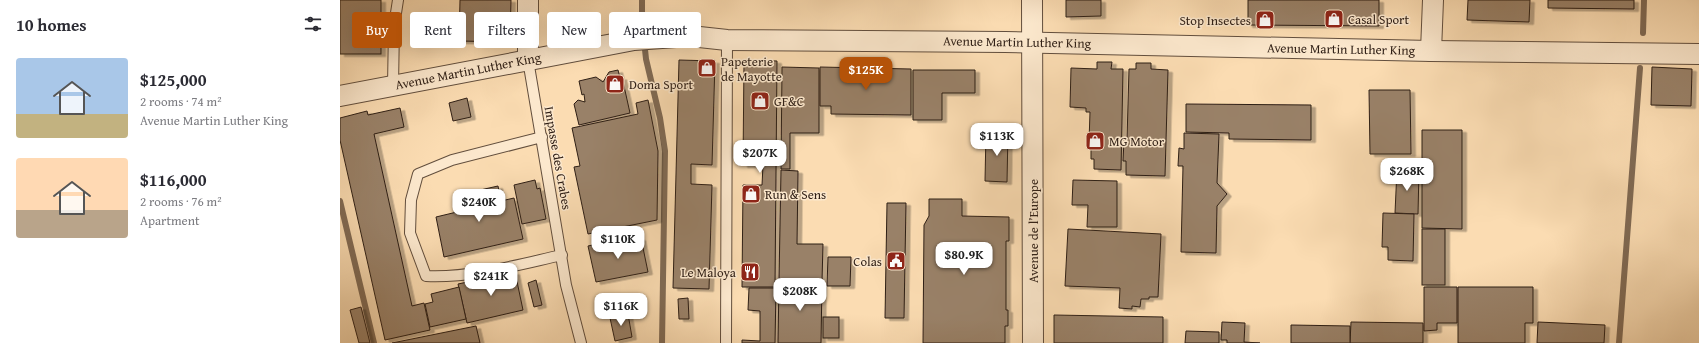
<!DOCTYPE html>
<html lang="en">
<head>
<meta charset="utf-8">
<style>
	:root { --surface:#fff; --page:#f7f7f7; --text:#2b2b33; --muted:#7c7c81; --accent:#b45309 }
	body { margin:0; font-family:"Gentium Book Plus",serif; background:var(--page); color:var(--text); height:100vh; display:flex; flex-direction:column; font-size:15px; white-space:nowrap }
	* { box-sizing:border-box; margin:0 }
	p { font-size:13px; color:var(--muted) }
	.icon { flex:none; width:22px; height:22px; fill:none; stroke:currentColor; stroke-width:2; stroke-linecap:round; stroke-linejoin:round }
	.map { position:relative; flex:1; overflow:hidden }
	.drawer { display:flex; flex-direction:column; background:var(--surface); width:340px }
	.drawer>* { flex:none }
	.guide { position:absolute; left:12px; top:12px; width:380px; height:36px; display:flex; gap:8px }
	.price { position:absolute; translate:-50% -34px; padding:0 9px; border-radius:8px; background:#fff; color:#222; font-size:13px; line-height:26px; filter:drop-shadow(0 1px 2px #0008) }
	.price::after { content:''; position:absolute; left:50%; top:24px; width:12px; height:9px; margin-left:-6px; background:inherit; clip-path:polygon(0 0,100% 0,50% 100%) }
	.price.active { background:var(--accent); color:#fff }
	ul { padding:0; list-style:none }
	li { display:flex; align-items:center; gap:12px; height:100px; padding:0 16px }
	li span { display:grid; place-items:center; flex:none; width:112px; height:80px; border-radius:4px; color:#555 }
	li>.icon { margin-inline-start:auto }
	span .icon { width:48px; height:48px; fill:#fffc; stroke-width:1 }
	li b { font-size:17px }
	h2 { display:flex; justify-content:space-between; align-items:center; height:48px; padding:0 16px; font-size:17px }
	.chip { padding:0 14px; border-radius:4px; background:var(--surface); box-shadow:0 4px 16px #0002; font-size:14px; line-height:36px }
	.chip.active { background:var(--accent); color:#fff }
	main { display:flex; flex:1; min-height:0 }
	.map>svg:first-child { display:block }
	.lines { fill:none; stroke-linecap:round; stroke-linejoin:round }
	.stream { stroke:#806a54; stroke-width:6 }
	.building { fill:#998167; stroke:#2f1f16; filter:url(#shadow) }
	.lane-casing { stroke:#624e3d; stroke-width:12 }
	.street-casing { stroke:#624e3d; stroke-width:22 }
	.lane { stroke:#fce8cd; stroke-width:10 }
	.street { stroke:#fce8cd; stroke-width:20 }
	.labels { text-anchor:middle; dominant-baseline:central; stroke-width:3; stroke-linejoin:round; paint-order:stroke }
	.poi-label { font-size:13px; fill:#2f1f16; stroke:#fce8cd; text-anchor:start }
	.street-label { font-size:13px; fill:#2f1f16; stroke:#fce8cd }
</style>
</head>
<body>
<main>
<section class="drawer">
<h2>10 homes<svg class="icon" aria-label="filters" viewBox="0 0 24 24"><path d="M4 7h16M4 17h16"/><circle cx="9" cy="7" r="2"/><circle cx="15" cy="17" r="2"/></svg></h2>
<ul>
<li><span style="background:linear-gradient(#a9c7e8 70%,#c2b280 0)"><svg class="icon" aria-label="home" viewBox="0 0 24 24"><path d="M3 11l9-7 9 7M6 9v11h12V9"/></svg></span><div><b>$125,000</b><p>2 rooms · 74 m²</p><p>Avenue Martin Luther King</p></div></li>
<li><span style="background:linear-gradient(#ffd9b3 65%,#b9a48a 0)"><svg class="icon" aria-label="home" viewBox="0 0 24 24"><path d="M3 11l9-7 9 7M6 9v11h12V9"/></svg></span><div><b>$116,000</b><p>2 rooms · 76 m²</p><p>Apartment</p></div></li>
</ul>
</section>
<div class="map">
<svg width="1359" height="343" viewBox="0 0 1359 343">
	<defs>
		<filter id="shadow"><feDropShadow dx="4.5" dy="2.5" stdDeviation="0" flood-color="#0004"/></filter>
	</defs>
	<rect width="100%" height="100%" fill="#fbdcb2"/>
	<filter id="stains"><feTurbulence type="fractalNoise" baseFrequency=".005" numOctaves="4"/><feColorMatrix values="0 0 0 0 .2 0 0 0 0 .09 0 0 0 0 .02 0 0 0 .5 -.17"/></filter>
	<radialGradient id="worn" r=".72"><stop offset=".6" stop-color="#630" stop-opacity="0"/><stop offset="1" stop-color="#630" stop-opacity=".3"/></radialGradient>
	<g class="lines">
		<g class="stream">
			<path d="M 302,0 L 302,21 L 306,59 L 320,118 L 325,151 L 322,343"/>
			<path d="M 1303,33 L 1304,0"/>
			<path d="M 0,201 L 34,343"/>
			<path d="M 1279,343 L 1300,68"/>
		</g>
	</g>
	<g class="building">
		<rect x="0" y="0" width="41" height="54"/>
		<path d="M 120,0 L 171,0 L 170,42 L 119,41 Z"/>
		<path d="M 726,0 L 761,0 L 761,16 L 726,17 Z"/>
		<path d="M 908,0 L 1039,0 L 1039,26 L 908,25 Z"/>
		<path d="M 1128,0 L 1190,0 L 1189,22 L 1127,20 Z"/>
		<path d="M 1208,0 L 1294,0 L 1294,9 L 1208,8 Z"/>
		<path d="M 339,60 L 375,61 L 372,165 L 351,164 L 351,184 L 372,185 L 369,289 L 333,288 Z"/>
		<path d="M 404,60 L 437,61 L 435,287 L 402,287 L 403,185 L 422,185 L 423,165 L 403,165 Z"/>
		<path d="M 757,62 L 772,62 L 771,69 L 783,69 L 781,170 L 754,169 L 754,159 L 751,159 L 751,142 L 749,142 L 750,112 L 746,112 L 746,108 L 730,107 L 731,68 L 757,69 Z"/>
		<path d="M 796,63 L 811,63 L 811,69 L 828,70 L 825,176 L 786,175 L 786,161 L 783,161 L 784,140 L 787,140 L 789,69 L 796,69 Z"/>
		<path d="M 442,67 L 479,68 L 479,133 L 450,133 L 450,169 L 441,169 Z"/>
		<path d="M 480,67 L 571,69 L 571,115 L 491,114 L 491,106 L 480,106 Z"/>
		<path d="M 1312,67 L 1352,69 L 1351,106 L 1311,105 Z"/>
		<path d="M 278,70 L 280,78 L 282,77 L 290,113 L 239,125 L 234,104 L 238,100 L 245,102 L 244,94 L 242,95 L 239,81 L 256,77 L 263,82 L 269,72 Z"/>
		<path d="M 573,70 L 635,70 L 635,93 L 602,93 L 602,120 L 573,120 Z"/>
		<path d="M 1029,90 L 1070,90 L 1071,154 L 1030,154 Z"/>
		<path d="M 127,98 L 131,117 L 113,121 L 109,103 Z"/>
		<path d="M 308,100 L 318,151 L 317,220 L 248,234 L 234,167 L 240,166 L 232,128 L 298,114 L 296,103 Z"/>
		<path d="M 846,104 L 971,105 L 971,140 L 889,139 L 889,133 L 846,132 Z"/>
		<path d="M 60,108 L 64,127 L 34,134 L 72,306 L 84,303 L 90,330 L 45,340 L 0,140 L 0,118 L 27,111 L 28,115 Z"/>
		<path d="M 1082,130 L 1122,130 L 1122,229 L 1082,228 Z"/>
		<path d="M 646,132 L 668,132 L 667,182 L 645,181 Z"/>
		<path d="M 844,133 L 879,134 L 877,183 L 887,194 L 877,206 L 876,253 L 841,252 L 843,166 L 838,166 L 839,148 L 844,149 Z"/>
		<path d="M 1057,169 L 1079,170 L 1078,214 L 1055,213 Z"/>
		<path d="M 441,170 L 458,171 L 457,244 L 483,244 L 482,281 L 439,281 Z"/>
		<path d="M 195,180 L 197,189 L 200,188 L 206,219 L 182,224 L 174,185 Z"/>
		<path d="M 733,180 L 777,181 L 777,227 L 747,227 L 748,205 L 732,205 Z"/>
		<path d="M 158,186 L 161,201 L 174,198 L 183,239 L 104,257 L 96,217 L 121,211 L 118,195 Z"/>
		<path d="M 589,199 L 622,199 L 622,216 L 669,217 L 669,241 L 666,241 L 666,310 L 668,310 L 668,326 L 665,326 L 665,343 L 583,343 L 584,225 L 589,216 Z"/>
		<path d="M 547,203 L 566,203 L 564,318 L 545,318 Z"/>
		<path d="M 1043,213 L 1074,214 L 1073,261 L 1048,260 L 1048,247 L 1042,247 Z"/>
		<path d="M 728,229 L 821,234 L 818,297 L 809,297 L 809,299 L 801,299 L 800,307 L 792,306 L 792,309 L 779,308 L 780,288 L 725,286 Z"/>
		<rect x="1082" y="229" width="23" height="56"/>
		<path d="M 301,238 L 308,272 L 256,282 L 248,246 L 275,240 L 276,246 L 289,243 L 288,240 Z"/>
		<path d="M 488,257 L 511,257 L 510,286 L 487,286 Z"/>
		<path d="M 175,272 L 183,310 L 127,323 L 118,284 Z"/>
		<path d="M 196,280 L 202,305 L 194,307 L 188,283 Z"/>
		<path d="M 439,282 L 482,282 L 481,343 L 438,343 Z"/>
		<path d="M 119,287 L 126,319 L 90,327 L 85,304 L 93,302 L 91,294 Z"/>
		<path d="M 1084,287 L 1117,287 L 1117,323 L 1097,323 L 1097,330 L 1084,331 Z"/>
		<path d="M 1118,287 L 1193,287 L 1193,323 L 1185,323 L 1185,343 L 1118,343 Z"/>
		<path d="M 409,288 L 436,288 L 435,343 L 402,343 L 402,340 L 420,341 L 420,311 L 408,310 Z"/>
		<path d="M 348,298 L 349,319 L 339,319 L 338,299 Z"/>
		<path d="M 21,307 L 30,343 L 19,343 L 10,310 Z"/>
		<path d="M 288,314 L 292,337 L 275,341 L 270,318 Z"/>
		<path d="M 714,315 L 823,317 L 823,343 L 714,343 Z"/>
		<rect x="483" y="317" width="16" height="21"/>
		<path d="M 882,322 L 905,323 L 904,342 L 920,343 L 887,343 L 887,340 L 881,340 Z"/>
		<path d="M 1011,322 L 1083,323 L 1083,343 L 1010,343 Z"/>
		<path d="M 1198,322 L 1265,325 L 1264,343 L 1197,343 Z"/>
		<path d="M 951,325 L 1010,326 L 1010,343 L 951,343 Z"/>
		<path d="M 136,326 L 140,343 L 52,343 Z"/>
		<path d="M 846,331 L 879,332 L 879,343 L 845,343 Z"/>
	</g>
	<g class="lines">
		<g class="lane-casing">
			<g id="lane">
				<path d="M 188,60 L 226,285 L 241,343"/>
				<path d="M 53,86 L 54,26 L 58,0"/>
				<path d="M 202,137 L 112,160 L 78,174 L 71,200 L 70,233 L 86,276 C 132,278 177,265 222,255"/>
				<path d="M 386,343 L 387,40"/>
			</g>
		</g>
		<g class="street-casing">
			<g id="street">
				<path d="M 188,0 L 188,60"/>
				<path d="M 692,0 L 693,343"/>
				<path d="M 1091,51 L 1093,0"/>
				<path d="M 0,96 L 294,40 L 350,36 L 387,40 L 665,42 L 1091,51 L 1359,54"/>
			</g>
		</g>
		<use href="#lane" class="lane"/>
		<use href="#street" class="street"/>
	</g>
	<defs>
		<g id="shop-square" transform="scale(1)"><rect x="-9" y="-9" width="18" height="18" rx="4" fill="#8f2418" stroke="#fce8cd"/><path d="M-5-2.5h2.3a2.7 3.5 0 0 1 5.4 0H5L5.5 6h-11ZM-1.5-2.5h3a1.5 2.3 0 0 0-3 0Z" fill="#fff"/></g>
		<g id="civic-square" transform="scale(1)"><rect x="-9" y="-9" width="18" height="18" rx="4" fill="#8f2418" stroke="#fce8cd"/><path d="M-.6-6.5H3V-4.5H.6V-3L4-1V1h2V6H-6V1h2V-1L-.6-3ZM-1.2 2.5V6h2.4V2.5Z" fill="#fff"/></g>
		<g id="restaurant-square" transform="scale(1)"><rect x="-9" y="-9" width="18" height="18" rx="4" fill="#8f2418" stroke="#fce8cd"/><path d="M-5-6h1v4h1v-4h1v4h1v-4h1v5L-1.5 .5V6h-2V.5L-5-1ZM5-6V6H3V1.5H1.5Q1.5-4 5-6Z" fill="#fff"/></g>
	</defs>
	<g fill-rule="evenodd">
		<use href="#shop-square" x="994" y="19"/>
		<use href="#shop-square" x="925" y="20"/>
		<use href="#shop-square" x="367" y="68"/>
		<use href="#shop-square" x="275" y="84"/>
		<use href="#shop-square" x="420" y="101"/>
		<use href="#shop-square" x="755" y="141"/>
		<use href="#shop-square" x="411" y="194"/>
		<use href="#civic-square" x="556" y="261"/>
		<use href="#restaurant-square" x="410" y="272"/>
	</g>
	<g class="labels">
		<g class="poi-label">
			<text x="1008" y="19">Casal Sport</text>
			<text x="911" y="20" text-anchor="end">Stop Insectes</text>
			<text x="381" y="61">Papeterie<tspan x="381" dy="15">de Mayotte</tspan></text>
			<text x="289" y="84">Doma Sport</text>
			<text x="434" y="101">GF&amp;C</text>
			<text x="769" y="141">MG Motor</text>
			<text x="425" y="194">Run &amp; Sens</text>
			<text x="542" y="261" text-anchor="end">Colas</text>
			<text x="396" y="272" text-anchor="end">Le Maloya</text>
		</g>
		<g class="street-label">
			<text transform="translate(677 42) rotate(1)">Avenue Martin Luther King</text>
			<text transform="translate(1001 49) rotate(1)">Avenue Martin Luther King</text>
			<text transform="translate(128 71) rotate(-11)">Avenue Martin Luther King</text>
			<text transform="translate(218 158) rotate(80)">Impasse des Crabes</text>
			<text transform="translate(693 231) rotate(-90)">Avenue de l’Europe</text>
		</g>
	</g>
	<rect width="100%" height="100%" filter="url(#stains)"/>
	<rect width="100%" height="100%" fill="url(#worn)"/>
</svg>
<b class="price active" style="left:526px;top:91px">$125K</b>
<b class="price" style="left:657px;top:157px">$113K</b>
<b class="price" style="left:420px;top:174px">$207K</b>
<b class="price" style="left:1067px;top:192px">$268K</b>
<b class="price" style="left:139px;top:223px">$240K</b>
<b class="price" style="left:278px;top:260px">$110K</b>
<b class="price" style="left:624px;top:276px">$80.9K</b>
<b class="price" style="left:151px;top:297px">$241K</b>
<b class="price" style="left:460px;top:312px">$208K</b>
<b class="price" style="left:281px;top:327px">$116K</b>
<div class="guide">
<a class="chip active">Buy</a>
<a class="chip">Rent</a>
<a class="chip">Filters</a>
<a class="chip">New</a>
<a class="chip">Apartment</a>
</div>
</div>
</main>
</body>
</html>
